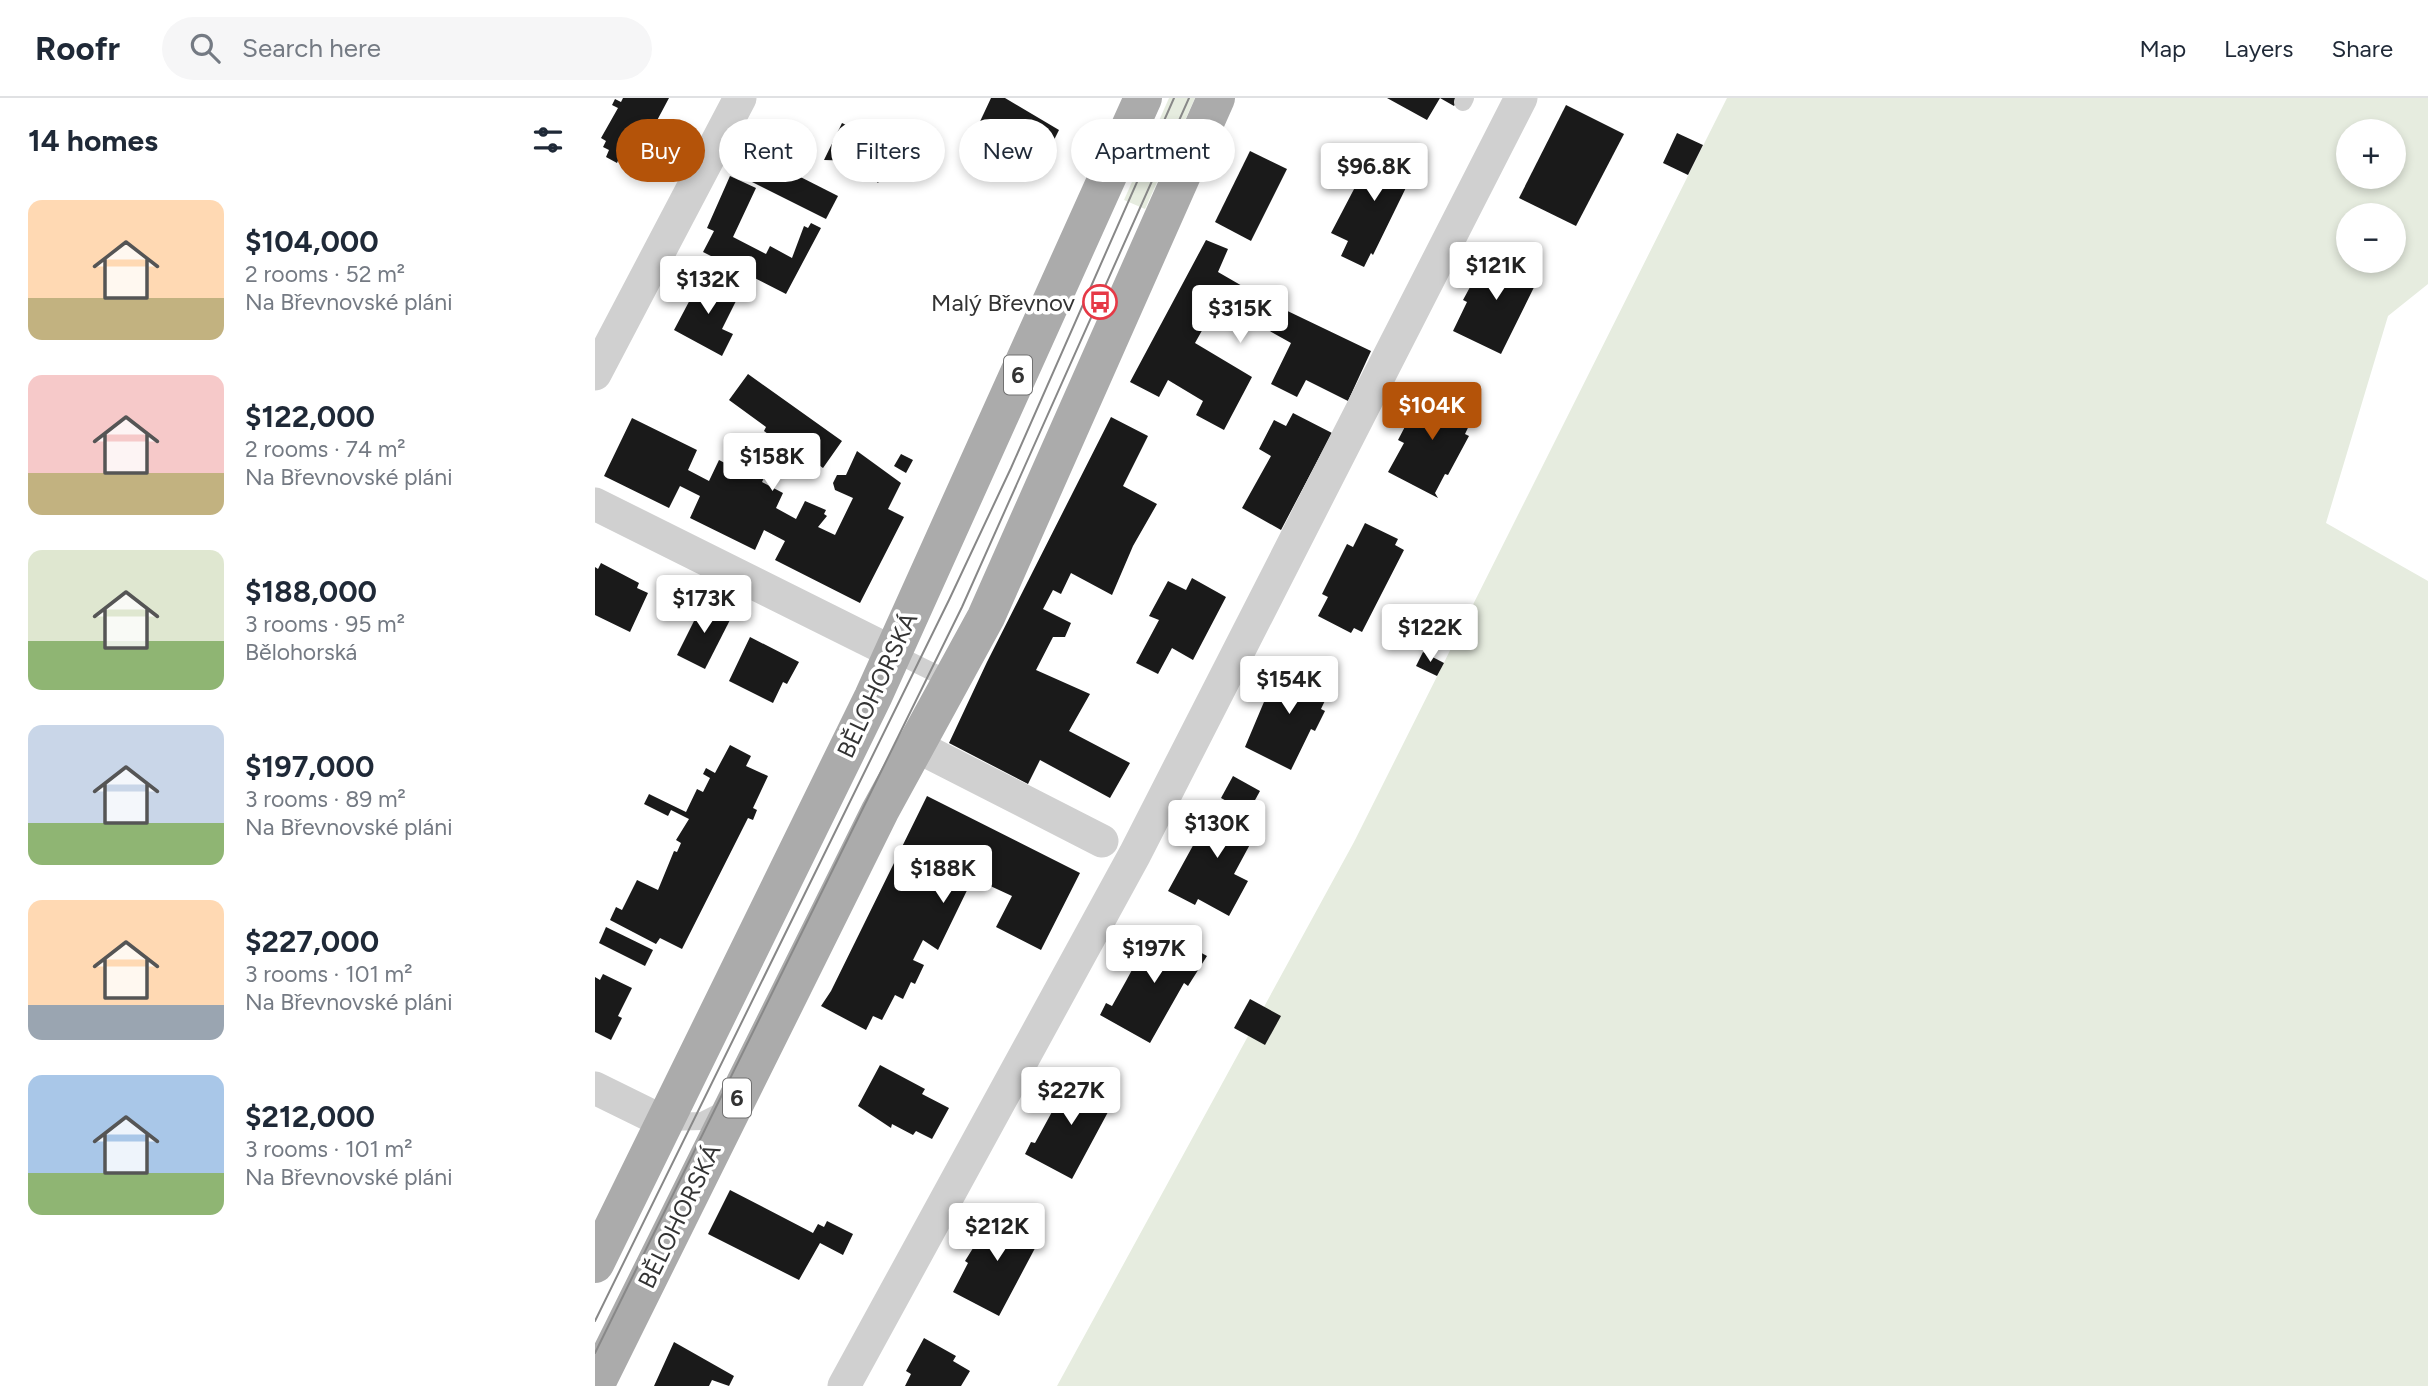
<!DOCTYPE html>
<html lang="en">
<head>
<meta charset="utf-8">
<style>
	:root { --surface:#fff; --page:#f6f6f7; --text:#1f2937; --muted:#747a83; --line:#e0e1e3; --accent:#b45309 }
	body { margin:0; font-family:Figtree,sans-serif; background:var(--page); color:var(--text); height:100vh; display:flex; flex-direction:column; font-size:26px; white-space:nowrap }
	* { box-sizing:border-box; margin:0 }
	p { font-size:23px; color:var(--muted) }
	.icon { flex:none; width:38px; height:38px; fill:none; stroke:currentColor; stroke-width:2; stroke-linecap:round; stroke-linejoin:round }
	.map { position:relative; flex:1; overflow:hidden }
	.panel { display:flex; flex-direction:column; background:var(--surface); width:595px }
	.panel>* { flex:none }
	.banner { position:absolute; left:21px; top:21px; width:665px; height:63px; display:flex; gap:14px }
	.fabs { position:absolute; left:1741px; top:21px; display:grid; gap:14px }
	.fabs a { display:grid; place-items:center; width:70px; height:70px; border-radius:50%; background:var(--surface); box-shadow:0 4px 10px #0003; font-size:35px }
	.price { position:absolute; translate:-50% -60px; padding:0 16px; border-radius:7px; background:#fff; color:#222; font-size:23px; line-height:46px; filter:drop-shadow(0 2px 4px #0008) }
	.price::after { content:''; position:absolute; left:50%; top:42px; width:21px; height:16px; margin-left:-10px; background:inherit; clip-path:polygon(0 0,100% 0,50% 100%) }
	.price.selected { background:var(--accent); color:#fff }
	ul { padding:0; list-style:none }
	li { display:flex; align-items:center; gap:21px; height:175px; padding:0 28px }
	li span { display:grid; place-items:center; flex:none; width:196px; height:140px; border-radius:14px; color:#555 }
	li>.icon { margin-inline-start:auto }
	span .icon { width:84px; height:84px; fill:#fffc; stroke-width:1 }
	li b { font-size:30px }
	h2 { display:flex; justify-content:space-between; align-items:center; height:84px; padding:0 28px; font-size:30px }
	.pill { padding:0 24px; border-radius:32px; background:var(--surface); box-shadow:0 4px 10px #0003; font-size:24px; line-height:63px }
	.pill.selected { background:var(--accent); color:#fff }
	header { display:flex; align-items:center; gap:42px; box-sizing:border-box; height:98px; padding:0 35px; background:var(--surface); border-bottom:2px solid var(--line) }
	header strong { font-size:33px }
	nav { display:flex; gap:38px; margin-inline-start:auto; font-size:24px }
	.search { width:490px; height:63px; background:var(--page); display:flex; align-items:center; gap:18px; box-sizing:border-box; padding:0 24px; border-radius:38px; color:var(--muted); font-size:26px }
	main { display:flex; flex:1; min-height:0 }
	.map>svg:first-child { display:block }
	.green { fill:#e6ecdf; fill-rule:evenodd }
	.building { fill:#1a1a1a }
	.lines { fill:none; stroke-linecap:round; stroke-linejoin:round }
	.service { stroke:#d0d0d0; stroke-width:18 }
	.minor { stroke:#d0d0d0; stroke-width:33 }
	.primary { stroke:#ababab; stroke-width:38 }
	.tram { stroke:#888; stroke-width:2 }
	.labels { text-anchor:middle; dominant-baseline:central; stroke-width:7; stroke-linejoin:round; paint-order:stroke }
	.shield { fill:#fff; stroke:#707070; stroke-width:2 }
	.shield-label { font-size:23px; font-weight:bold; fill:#333 }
	.poi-label { font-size:24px; fill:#333; stroke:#fff; text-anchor:end }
	.street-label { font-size:24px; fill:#333; stroke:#fff }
</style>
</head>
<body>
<header>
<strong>Roofr</strong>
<div class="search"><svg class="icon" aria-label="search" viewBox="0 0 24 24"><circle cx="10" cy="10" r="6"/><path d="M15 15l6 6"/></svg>Search here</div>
<nav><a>Map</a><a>Layers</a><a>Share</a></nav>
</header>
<main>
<section class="panel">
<h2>14 homes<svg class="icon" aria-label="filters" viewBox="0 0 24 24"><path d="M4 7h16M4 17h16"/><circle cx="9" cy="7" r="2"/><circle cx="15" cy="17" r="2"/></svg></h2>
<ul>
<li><span style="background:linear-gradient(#ffd9b3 70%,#c2b280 0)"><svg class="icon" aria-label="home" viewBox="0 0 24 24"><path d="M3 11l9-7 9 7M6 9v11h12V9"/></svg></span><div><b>$104,000</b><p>2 rooms · 52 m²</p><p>Na Břevnovské pláni</p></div></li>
<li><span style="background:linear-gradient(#f6c9c9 70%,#c2b280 0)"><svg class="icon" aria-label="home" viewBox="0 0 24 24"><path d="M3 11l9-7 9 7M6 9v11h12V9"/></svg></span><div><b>$122,000</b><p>2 rooms · 74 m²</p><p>Na Břevnovské pláni</p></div></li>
<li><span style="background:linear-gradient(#dfe7d0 65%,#8fb573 0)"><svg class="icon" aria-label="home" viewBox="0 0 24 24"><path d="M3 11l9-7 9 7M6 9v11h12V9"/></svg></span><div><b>$188,000</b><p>3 rooms · 95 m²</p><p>Bělohorská</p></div></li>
<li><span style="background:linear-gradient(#c9d6e8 70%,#8fb573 0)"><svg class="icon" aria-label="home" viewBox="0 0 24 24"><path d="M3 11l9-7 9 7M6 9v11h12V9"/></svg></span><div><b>$197,000</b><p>3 rooms · 89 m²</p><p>Na Břevnovské pláni</p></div></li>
<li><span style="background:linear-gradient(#ffd9b3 75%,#9aa5b1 0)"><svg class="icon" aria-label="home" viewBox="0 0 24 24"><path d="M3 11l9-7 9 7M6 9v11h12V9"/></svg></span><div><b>$227,000</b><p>3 rooms · 101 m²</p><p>Na Břevnovské pláni</p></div></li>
<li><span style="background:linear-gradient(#a9c7e8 70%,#8fb573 0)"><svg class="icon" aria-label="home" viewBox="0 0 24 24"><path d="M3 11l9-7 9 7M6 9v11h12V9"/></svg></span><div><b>$212,000</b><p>3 rooms · 101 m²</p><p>Na Břevnovské pláni</p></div></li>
</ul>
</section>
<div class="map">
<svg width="1833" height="1288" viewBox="0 0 1833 1288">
	<rect width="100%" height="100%" fill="#fff"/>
	<g class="green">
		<path d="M 574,0 L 600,0 L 550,111 L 529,102 Z"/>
		<path d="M 1132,0 L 1833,0 L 1833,186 L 1793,218 L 1731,425 L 1833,483 L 1833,1288 L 462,1288 L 759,744 ZM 1754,33 L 1799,33 L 1799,79 L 1754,79 ZM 1754,117 L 1799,117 L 1799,163 L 1754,163 Z"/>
	</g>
	<g class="building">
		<path d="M 28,0 L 74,0 L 42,60 L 36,56 L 32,62 L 25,58 L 22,65 L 11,59 L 14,52 L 8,49 L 11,43 L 6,40 L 23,10 L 17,7 L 20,1 L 26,4 Z"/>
		<path d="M 396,0 L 410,0 L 464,32 L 448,64 L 381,32 Z"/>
		<path d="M 792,0 L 864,0 L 859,8 L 845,0 L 832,22 Z"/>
		<path d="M 971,7 L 1029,36 L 981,128 L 924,100 Z"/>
		<path d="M 247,25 L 272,37 L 274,33 L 303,50 L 283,85 L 261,63 L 229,62 Z"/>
		<path d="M 1082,35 L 1108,47 L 1093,77 L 1068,65 Z"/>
		<path d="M 803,47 L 826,59 L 778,157 L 776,155 L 769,169 L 746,158 L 753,143 L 736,135 L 780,51 L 796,60 Z"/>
		<path d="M 655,53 L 692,71 L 656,143 L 620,124 Z"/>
		<path d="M 156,54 L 243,98 L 231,121 L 145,78 Z"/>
		<path d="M 135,78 L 161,90 L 138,139 L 171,156 L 175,148 L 197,160 L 209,128 L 213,130 L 216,125 L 226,130 L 191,196 L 108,154 L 119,133 L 112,130 Z"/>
		<path d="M 611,142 L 633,151 L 623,174 L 680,207 L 776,253 L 753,303 L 711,282 L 702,299 L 676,286 L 696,245 L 623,204 L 600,245 L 657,279 L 629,332 L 601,317 L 608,303 L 573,282 L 564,299 L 535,284 Z"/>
		<path d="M 899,152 L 946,175 L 906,256 L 858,233 L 872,204 L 868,202 L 881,178 L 885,180 Z"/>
		<path d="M 107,179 L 144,197 L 127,231 L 138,236 L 127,258 L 79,232 Z"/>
		<path d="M 153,276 L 247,343 L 228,370 L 192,344 L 190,348 L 185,345 L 167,384 L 188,395 L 181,410 L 201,421 L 210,403 L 231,412 L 229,416 L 232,418 L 223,429 L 240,437 L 258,400 L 240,392 L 238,385 L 242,377 L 251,377 L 262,353 L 306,385 L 293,411 L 309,419 L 265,505 L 180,462 L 190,443 L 169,432 L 160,452 L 95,420 L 105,398 L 85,388 L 74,410 L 9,378 L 37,320 L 102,352 L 93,372 L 114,383 L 124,362 L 155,378 L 173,336 L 169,333 L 171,329 L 134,302 Z"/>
		<path d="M 834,290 L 881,313 L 870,336 L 874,338 L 853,377 L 850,376 L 840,395 L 843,400 L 793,374 L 809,345 L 803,342 L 816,317 L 822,320 Z"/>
		<path d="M 698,315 L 737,335 L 686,432 L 647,410 L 676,358 L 664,351 L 679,322 L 691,328 Z"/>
		<path d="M 516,319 L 553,338 L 528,388 L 562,406 L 538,448 L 517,497 L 476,475 L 466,496 L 458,492 L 448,511 L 476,525 L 470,539 L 458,539 L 441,572 L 495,596 L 474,633 L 535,665 L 515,700 L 445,662 L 433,686 L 354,645 L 392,564 Z"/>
		<path d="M 306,356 L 318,362 L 311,375 L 299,368 Z"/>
		<path d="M 770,425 L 803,441 L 800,447 L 809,452 L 767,534 L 759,530 L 756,535 L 723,518 L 733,499 L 727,496 L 752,446 L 758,449 Z"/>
		<path d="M 6,465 L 44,485 L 42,490 L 53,495 L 35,534 L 0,517 L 0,469 L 3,471 Z"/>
		<path d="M 597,480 L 631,499 L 598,562 L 577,550 L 563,576 L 541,565 L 564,522 L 554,518 L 573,483 L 591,492 Z"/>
		<path d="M 109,503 L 137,518 L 110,571 L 82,557 Z"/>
		<path d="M 155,539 L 204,564 L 192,586 L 188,584 L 178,605 L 134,583 Z"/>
		<path d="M 828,554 L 849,565 L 842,578 L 821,568 Z"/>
		<path d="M 692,565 L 737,588 L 726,611 L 730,613 L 720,633 L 716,631 L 696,672 L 650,649 L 674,592 L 677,594 Z"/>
		<path d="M 135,647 L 156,658 L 151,668 L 173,678 L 158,710 L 162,712 L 158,722 L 153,720 L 87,851 L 65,840 L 61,846 L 15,822 L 21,809 L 27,812 L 42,782 L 63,792 L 79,753 L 82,754 L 86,745 L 81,742 L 94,721 L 76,712 L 73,718 L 49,706 L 54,696 L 91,714 L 102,691 L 108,694 L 115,680 L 108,676 L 111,670 L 120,675 Z"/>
		<path d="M 638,678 L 665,693 L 653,715 L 626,700 Z"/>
		<path d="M 332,698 L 485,775 L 446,852 L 401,829 L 417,798 L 378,780 L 343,852 L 328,842 L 318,862 L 329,867 L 320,886 L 316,884 L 308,901 L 300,897 L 287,922 L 278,918 L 271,932 L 226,908 L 236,893 Z"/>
		<path d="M 623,702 L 666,726 L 639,776 L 653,783 L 634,818 L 603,801 L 600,807 L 573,793 Z"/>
		<path d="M 11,829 L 58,852 L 50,868 L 4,845 Z"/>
		<path d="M 565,832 L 612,858 L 593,888 L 589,885 L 555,945 L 505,917 L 511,905 L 517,908 L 531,883 L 545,857 L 539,854 L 546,842 L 557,848 Z"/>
		<path d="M 8,876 L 37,890 L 23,918 L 27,920 L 16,942 L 0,934 L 0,879 L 5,882 Z"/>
		<path d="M 655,901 L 686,918 L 670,947 L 639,930 Z"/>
		<path d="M 285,967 L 330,991 L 327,996 L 354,1010 L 337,1041 L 321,1033 L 318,1037 L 297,1026 L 296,1030 L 263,1008 Z"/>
		<path d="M 474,976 L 520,1001 L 477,1081 L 430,1056 L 436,1044 L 440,1045 L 470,990 L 467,988 Z"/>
		<path d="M 135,1092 L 218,1135 L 223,1126 L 229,1129 L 232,1123 L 258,1136 L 248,1157 L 225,1145 L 204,1182 L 113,1136 Z"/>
		<path d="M 401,1113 L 447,1137 L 404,1218 L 358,1194 L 373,1165 L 370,1163 Z"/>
		<path d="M 329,1240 L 361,1258 L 358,1263 L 375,1273 L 366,1288 L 310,1288 L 316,1276 L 311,1273 Z"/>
		<path d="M 79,1244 L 139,1278 L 134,1288 L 117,1282 L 114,1288 L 59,1288 Z"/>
	</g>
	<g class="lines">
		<g class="service">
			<path d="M 868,4 L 870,0"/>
			<path d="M 297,554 L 358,584"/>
			<path d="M 69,1024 L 107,1023 L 129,1012"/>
		</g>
		<g class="minor">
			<path d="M 0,276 L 145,0"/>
			<path d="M 0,406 L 297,554"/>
			<path d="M 321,648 L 507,743"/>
			<path d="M 0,990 L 69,1024"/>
			<path d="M 249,1288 L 540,756 L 926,0"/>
		</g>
		<g class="primary">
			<path d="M 0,1166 L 278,599 L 548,0"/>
			<path d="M 0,1288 L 285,713 L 391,519 L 621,0"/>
		</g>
		<g class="tram">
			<path d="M 0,1223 L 354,502 L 416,370 L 579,0"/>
			<path d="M 0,1255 L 367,509 L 594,0"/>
		</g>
	</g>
	<defs>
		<g id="bus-ring" transform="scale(1.75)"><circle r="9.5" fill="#fff" stroke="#e63946" stroke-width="1.5"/><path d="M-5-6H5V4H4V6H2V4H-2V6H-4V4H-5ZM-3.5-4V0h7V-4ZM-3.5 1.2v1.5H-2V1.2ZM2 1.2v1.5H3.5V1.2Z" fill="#e63946"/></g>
	</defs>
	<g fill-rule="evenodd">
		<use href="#bus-ring" x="505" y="204"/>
	</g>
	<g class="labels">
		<g class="shield">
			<rect x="409" y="257.5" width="28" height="39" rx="5"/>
			<rect x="128" y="980.5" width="28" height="39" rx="5"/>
		</g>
		<g class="shield-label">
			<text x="423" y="277">6</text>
			<text x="142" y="1000">6</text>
		</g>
		<g class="poi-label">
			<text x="480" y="204">Malý Břevnov</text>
		</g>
		<g class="street-label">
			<text transform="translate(282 587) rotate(-65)">BĚLOHORSKÁ</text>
			<text transform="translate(84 1118) rotate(-64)">BĚLOHORSKÁ</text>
		</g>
	</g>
</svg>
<div class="fabs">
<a>+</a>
<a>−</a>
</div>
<b class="price" style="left:779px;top:105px">$96.8K</b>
<b class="price" style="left:901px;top:204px">$121K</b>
<b class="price" style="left:113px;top:218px">$132K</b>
<b class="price" style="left:645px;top:247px">$315K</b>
<b class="price selected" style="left:837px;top:344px">$104K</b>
<b class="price" style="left:177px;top:395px">$158K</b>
<b class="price" style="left:109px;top:537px">$173K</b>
<b class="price" style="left:835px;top:566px">$122K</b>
<b class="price" style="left:694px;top:618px">$154K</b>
<b class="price" style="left:622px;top:762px">$130K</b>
<b class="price" style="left:348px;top:807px">$188K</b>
<b class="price" style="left:559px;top:887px">$197K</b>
<b class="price" style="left:476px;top:1029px">$227K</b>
<b class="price" style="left:402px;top:1165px">$212K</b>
<div class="banner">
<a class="pill selected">Buy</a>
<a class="pill">Rent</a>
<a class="pill">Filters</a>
<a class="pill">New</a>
<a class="pill">Apartment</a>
</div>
</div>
</main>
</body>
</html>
